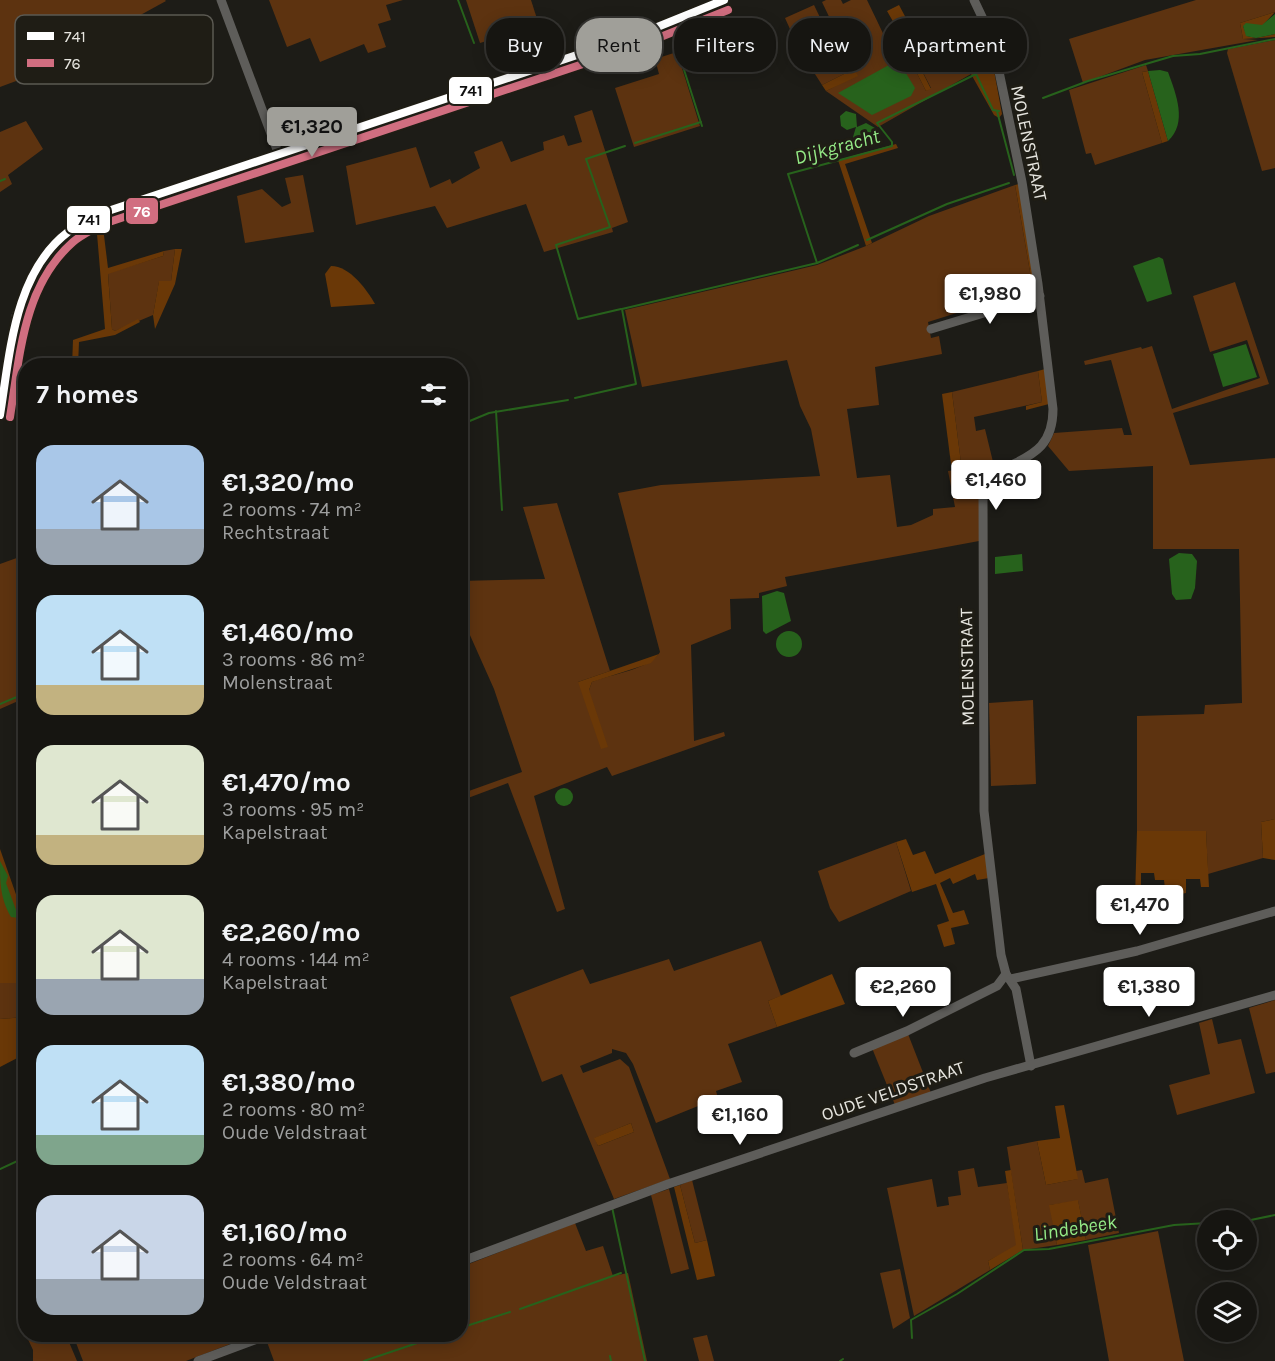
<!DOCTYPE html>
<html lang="en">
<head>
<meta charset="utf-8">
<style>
	:root { --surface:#161511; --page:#1f1e1a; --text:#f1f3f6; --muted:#9e9f9f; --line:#353431; --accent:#a09f99 }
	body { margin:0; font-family:Karla,sans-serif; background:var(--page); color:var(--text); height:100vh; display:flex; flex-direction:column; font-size:22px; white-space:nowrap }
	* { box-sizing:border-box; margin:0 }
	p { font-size:20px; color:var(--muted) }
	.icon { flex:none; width:33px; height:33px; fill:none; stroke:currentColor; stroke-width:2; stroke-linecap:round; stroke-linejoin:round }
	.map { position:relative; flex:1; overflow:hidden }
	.details { position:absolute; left:18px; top:358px; width:450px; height:984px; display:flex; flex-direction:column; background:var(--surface); border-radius:24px; box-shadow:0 3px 15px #0003,0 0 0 2px var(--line) }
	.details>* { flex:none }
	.guide { position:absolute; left:486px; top:18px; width:570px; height:54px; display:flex; gap:12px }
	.buttons { position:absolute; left:1197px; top:1210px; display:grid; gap:12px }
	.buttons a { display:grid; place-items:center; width:60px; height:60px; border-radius:50%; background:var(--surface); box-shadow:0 3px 15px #0003,0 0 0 2px var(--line); font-size:30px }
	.price { position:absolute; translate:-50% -51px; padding:0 14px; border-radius:6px; background:#fff; color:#222; font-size:20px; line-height:39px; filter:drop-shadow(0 2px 3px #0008) }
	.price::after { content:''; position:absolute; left:50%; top:36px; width:18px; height:14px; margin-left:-9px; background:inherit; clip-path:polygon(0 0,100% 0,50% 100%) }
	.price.selected { background:var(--accent); color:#111 }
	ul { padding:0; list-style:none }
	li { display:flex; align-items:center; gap:18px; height:150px; padding:0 18px }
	li span { display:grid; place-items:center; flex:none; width:168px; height:120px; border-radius:18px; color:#555 }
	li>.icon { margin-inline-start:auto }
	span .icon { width:72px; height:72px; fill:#fffc; stroke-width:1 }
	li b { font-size:26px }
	h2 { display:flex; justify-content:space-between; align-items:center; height:72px; padding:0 18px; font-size:26px }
	.pill { padding:0 21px; border-radius:24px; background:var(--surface); box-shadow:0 3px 15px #0003,0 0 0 2px var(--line); font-size:21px; line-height:54px }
	.pill.selected { background:var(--accent); color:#111 }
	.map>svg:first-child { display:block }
	.green { fill:#5d3310; fill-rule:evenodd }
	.forest { fill:#6a3807 }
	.water { fill:#27621c }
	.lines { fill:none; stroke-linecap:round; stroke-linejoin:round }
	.stream { stroke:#27621c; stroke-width:2 }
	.minor { stroke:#5e5d5a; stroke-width:9 }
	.bus-1-casing { stroke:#1f1d15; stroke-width:12 }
	.bus-2-casing { stroke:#1f1d15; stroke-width:12 }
	.bus-1 { stroke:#fff; stroke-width:8 }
	.bus-2 { stroke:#d16e80; stroke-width:8 }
	.labels { text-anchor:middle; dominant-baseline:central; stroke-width:6; stroke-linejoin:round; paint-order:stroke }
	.street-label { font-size:18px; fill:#e6e5df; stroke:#1f1d15 }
	.water-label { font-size:20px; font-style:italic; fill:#94ea86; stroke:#1f1d15 }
	.key { fill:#1f1d15; stroke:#5b5952; stroke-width:1.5 }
	.key-label { font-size:16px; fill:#e6e5df }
	.line-badge { stroke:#1f1d15; stroke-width:2 }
	.badge-label { font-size:16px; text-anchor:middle; font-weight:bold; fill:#fff }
	.pale-badge-label { font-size:16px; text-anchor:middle; font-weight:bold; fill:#111 }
</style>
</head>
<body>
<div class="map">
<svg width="1275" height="1361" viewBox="0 0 1275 1361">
	<rect width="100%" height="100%" fill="#1d1c17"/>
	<g class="green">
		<path d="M 0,0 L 165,0 L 166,1 L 135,18 L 69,36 L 78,58 L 0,87 Z"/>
		<path d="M 269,0 L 403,0 L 386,5 L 391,20 L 378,24 L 386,47 L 368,53 L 364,44 L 320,62 L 310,38 L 287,47 Z"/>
		<path d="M 466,0 L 531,0 L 539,25 L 480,43 Z"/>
		<path d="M 826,0 L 841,0 L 843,4 L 851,0 L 867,0 L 892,52 L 903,46 L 926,91 L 931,88 L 909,45 L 952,23 L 958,34 L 972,27 L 982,46 L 977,59 L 970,65 L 971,74 L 878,127 L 826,91 L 857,75 L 822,2 Z"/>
		<path d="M 1196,0 L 1275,0 L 1275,12 L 1240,23 L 1243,39 L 1258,40 L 1145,60 L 1083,83 L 1069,39 Z"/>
		<path d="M 814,5 L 828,34 L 831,33 L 848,72 L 822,85 L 799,49 L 785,18 Z"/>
		<path d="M 1275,40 L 1275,168 L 1262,171 L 1227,53 L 1228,49 Z"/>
		<path d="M 677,52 L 700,126 L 634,147 L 615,88 L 659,74 L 655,59 Z"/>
		<path d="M 1146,65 L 1148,71 L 1142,72 L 1162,143 L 1095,165 L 1091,153 L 1086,154 L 1069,90 Z"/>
		<path d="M 592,110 L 628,222 L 612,228 L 613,232 L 544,252 L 526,204 L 447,228 L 435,206 L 356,225 L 346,166 L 416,147 L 430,188 L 450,179 L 452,184 L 480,168 L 474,152 L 502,141 L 511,162 L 544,150 L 543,142 L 564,135 L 568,146 L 582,142 L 574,116 Z"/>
		<path d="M 26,121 L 43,149 L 8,175 L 12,184 L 0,192 L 0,132 Z"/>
		<path d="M 303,175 L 314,232 L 245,243 L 237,196 L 262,189 L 282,207 L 291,203 L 285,178 Z"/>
		<path d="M 1015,185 L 1033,289 L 928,322 L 931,338 L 939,336 L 942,354 L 875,367 L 879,405 L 847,409 L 857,478 L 890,475 L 897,527 L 911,525 L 933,515 L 933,509 L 955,507 L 948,471 L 978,467 L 985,470 L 987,478 L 979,502 L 979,541 L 785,577 L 787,586 L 759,593 L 759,598 L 730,599 L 731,629 L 691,645 L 694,741 L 724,732 L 725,736 L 612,776 L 607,767 L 534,796 L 565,909 L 557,912 L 508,783 L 468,798 L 466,793 L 461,795 L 460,780 L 466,792 L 522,772 L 494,689 L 461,615 L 460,581 L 545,579 L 523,507 L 557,503 L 610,671 L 578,682 L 589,690 L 592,682 C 611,674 651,669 660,652 L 618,493 L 661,485 L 820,476 L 811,429 L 800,406 L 787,360 L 642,387 L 625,310 L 817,265 L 866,246 L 929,216 Z"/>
		<path d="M 175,249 L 171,281 L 159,282 L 153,315 L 115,331 L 112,329 L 108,273 L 163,256 L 164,251 Z"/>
		<path d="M 1235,282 L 1269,384 L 1173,413 L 1190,465 L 1275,458 L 1275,819 L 1261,822 L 1263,858 L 1208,874 L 1206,831 L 1137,831 L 1137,716 L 1204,714 L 1205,705 L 1242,703 L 1239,549 L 1153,549 L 1153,466 L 1069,471 L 1048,446 L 1054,433 L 1122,428 L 1124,435 L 1132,435 L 1111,360 L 1085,365 L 1084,361 L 1141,347 L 1142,349 L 1152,346 L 1172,409 L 1260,378 L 1247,340 L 1210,352 L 1193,296 Z"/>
		<path d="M 1038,371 L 1042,402 L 974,417 L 976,431 L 985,429 L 994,466 L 978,461 L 961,463 L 952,392 Z"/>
		<path d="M 25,555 L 25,698 L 0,709 L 0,564 Z"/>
		<path d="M 1033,700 L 1036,784 L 991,786 L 989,703 Z"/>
		<path d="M 896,842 L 911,891 L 839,922 L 830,908 L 818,871 Z"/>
		<path d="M 761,941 L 781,996 L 768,1001 L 777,1027 L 728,1044 L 742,1082 L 716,1091 L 718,1098 L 656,1123 L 633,1064 L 626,1053 L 612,1049 L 612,1053 L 580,1066 L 583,1073 L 620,1059 L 629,1067 L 670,1179 L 614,1199 L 562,1074 L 542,1082 L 510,997 L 583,969 L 590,984 L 669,959 L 674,971 ZM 631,1123 L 634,1132 L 598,1146 L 595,1138 Z"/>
		<path d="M 8,981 L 25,983 L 25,1017 L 0,1019 L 0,983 Z"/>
		<path d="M 1275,1000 L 1275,1072 L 1266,1074 L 1249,1008 Z"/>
		<path d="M 1212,1019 L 1218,1044 L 1241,1039 L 1255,1093 L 1177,1115 L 1169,1085 L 1210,1074 L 1199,1023 Z"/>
		<path d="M 908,1034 L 931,1093 L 895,1105 L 872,1048 Z"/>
		<path d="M 1037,1141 L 1046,1185 L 1077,1179 L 1076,1171 L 1082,1170 L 1085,1183 L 1108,1178 L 1119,1233 L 1086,1240 L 1078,1201 L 1050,1205 L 1057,1245 L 1023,1250 L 1007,1147 Z"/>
		<path d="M 974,1168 L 978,1187 L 1007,1183 L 1017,1246 L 988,1261 L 990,1270 L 914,1316 L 887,1188 L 932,1179 L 937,1207 L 949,1205 L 948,1197 L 961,1195 L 958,1171 Z"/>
		<path d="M 692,1180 L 707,1240 L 695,1243 L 680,1185 Z"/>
		<path d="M 669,1189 L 689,1269 L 671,1274 L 651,1195 Z"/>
		<path d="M 575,1223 L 586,1251 L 603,1246 L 613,1276 L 628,1273 L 647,1361 L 274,1361 L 267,1342 L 287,1335 L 460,1335 L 461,1267 Z"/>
		<path d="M 1158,1231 L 1184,1361 L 1109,1361 L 1088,1245 Z"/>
		<path d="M 900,1269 L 910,1318 L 893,1329 L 880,1273 Z"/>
		<path d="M 26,1335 L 66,1335 L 77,1361 L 33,1361 L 33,1350 Z"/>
		<path d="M 73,1335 L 250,1335 L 251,1336 L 186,1361 L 83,1361 Z"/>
		<path d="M 707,1335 L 714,1361 L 699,1361 L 693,1338 Z"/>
	</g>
	<g class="forest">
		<path d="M 899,5 L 915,35 L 948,16 L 952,23 L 909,45 L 931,89 L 926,91 L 903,46 L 906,44 L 887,11 Z"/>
		<path d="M 1275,12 L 1263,25 L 1243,26 L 1247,36 L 1256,38 L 1275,34 L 1275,37 L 1243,39 L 1240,23 Z"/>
		<path d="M 837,33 L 858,76 L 826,91 L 822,85 L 848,72 L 832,36 Z"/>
		<path d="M 982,46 L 988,46 L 990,49 L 1002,114 L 999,118 L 994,115 L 971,74 L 970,65 L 977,59 Z"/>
		<path d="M 1148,71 L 1168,141 L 1162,143 L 1142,72 Z"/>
		<path d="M 896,144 L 898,148 L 845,164 L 872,243 L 866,246 L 838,160 Z"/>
		<path d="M 1019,184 L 1035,289 L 1033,289 L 1015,185 Z"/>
		<path d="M 102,219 L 108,268 L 164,251 L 163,256 L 108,274 L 112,329 L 115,331 L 138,319 L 140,322 L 115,335 L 79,342 L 78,366 L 72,366 L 73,340 L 105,329 L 96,222 Z"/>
		<path d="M 175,249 L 182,249 L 175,284 L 155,329 L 153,315 L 159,281 L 171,281 Z"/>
		<path d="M 331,266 C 350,266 367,290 375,304 L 331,307 L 325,274 Z"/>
		<path d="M 1045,369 L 1049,404 L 1026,410 L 1026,406 L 1042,402 L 1038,371 Z"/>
		<path d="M 952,392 L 961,463 L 951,464 L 942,394 Z"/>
		<path d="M 659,654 L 651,663 L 592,682 L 589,690 L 608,747 L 601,749 L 578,682 Z"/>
		<path d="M 1275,819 L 1275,860 L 1263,858 L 1261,822 Z"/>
		<path d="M 1137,831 L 1206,831 L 1209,887 L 1201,887 L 1200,879 L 1186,879 L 1186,893 L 1166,897 L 1164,880 L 1155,880 L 1154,873 L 1141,873 L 1141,898 L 1135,898 Z"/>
		<path d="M 906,839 L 913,855 L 925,851 L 935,874 L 985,854 L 989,878 L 977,880 L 975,874 L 953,884 L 950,878 L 940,883 L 953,913 L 964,910 L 969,924 L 951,928 L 955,944 L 944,947 L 937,925 L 949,921 L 936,884 L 912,892 L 896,842 Z"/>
		<path d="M 0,849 L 25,920 L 25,983 L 0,983 Z"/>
		<path d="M 832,974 L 845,1004 L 777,1027 L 768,1001 Z"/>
		<path d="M 25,1017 L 25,1054 L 0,1067 L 0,1019 Z"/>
		<path d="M 1064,1105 L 1078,1179 L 1046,1185 L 1037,1141 L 1060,1138 L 1055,1106 Z"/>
		<path d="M 631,1123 L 634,1132 L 598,1146 L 594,1138 Z"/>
		<path d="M 1011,1170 L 1023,1250 L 990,1270 L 988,1261 L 1016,1245 L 1005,1171 Z"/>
		<path d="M 680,1185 L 695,1243 L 707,1240 L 715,1276 L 697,1280 L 674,1187 Z"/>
		<path d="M 1078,1200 L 1086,1240 L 1057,1245 L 1049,1205 Z"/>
	</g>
	<g class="water">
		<path d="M 1275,14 L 1275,34 L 1256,38 L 1246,36 L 1243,26 L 1246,23 L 1262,25 Z"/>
		<path d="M 898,60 L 915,88 L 911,96 L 872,115 L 838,93 Z"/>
		<path d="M 1160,70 L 1168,72 C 1176,94 1188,123 1168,141 L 1148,71 Z"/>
		<path d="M 846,111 L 856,114 L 857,127 L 866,123 L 875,128 L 877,138 L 872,146 L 859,146 L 853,137 L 856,127 L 847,130 L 841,126 L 840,116 Z"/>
		<path d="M 1159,257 L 1163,259 L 1172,294 L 1147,302 L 1133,266 Z"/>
		<path d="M 1246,344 L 1257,377 L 1223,387 L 1213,354 Z"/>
		<path d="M 1179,553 L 1192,554 L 1197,561 L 1195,588 L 1191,599 L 1176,600 L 1172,594 L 1169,559 Z"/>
		<path d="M 1022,554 L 1023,571 L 995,574 L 995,557 Z"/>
		<path d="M 777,591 L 784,593 L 791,621 L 766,634 L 763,631 L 762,596 Z"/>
		<circle cx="789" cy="644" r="13"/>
		<circle cx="564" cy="797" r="9"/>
		<path d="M 0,861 L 8,876 L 6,883 L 19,918 L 11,917 C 0,898 0,882 0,861 Z"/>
	</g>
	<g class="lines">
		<g class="stream">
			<path d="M 458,0 L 474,43"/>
			<path d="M 679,54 L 702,126"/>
			<path d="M 1043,98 L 1088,81 L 1173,56 L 1200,54 L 1275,39"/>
			<path d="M 997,111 L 1014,175"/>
			<path d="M 635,143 L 701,122"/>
			<path d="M 0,181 L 5,179"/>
			<path d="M 867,240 L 947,204 L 1009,183"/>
			<path d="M 817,263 L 858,245"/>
			<path d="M 621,309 L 578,319 L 556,245 L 610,227 L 586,159 L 625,146"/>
			<path d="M 575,398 L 636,384 L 622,309 L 817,263 L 788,174 L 892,146 L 892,142 L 877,123 L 976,74 L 993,110 L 999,111"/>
			<path d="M 496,411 L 502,510"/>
			<path d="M 460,425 L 489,413 L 568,400"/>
			<path d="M 0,704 L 26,693"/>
			<path d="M 19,917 L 26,937"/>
			<path d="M 0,1169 L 26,1157"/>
			<path d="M 612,1207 L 645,1361"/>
			<path d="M 1246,1221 L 1275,1215"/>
			<path d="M 520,1309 L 621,1273"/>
			<path d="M 460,1328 L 510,1312"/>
			<path d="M 912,1338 L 911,1320 L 957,1294 L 1024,1250 L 1049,1249 L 1174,1225 L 1208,1223"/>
			<path d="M 610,1356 L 611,1361"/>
			<path d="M 364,1361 L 441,1335"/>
			<path d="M 840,1361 L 843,1359"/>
		</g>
		<g class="minor">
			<path d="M 221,0 L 279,155"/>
			<path d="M 974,0 L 992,38 L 1022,182 L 1038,284 L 1053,409 C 1053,472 992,453 983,497 L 984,811 L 1001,955 L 1006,974 L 1016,989 L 1031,1066"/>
			<path d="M 931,329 L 1040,296"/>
			<path d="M 0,415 L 16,316 L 28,286 L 48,254 L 67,233 L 96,215 L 640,34 L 724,0"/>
			<path d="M 1011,979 L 1137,951 L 1275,911"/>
			<path d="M 854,1053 L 907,1031 L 997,986 L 1006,974"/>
			<path d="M 460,1262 L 668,1184 L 985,1078 L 1275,995"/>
			<path d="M 198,1361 L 268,1335"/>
		</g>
		<g class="bus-1-casing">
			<path id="bus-1" d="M 0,415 C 10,354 14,273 68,232 C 77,226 87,221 96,215 L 640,34 L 724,0"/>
		</g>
		<g class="bus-2-casing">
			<path id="bus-2" d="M 10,417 C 20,355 23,286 73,242 C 81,235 92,230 100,225 L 643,44 L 728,10"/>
		</g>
		<use href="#bus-1" class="bus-1"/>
		<use href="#bus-2" class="bus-2"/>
	</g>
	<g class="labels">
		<g class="street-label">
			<text transform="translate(1029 143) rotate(78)">MOLENSTRAAT</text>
			<text transform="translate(967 667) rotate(-91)">MOLENSTRAAT</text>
			<text transform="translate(893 1091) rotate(-19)">OUDE VELDSTRAAT</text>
		</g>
		<g class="water-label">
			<text transform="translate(837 147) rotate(-15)">Dijkgracht</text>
			<text transform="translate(1075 1228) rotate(-9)">Lindebeek</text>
		</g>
	</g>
	<rect x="15" y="15" width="198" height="69" rx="9" class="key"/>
	<rect x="27" y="32" width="27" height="8" fill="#fff"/>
	<rect x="27" y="59" width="27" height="8" fill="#d16e80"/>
	<g class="key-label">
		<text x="64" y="42">741</text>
		<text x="64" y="69">76</text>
	</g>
	<g class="line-badge">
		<rect x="448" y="76" width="45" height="29" rx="6" fill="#fff"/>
		<rect x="125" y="197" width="34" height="28" rx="6" fill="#d16e80"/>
		<rect x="66" y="205" width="45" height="29" rx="6" fill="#fff"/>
	</g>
	<g class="badge-label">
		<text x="142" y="217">76</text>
	</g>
	<g class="pale-badge-label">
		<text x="471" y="96">741</text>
		<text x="89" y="225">741</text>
	</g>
</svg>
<div class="buttons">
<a><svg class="icon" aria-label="locate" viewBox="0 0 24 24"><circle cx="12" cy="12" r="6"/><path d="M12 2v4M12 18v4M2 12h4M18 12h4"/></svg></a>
<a><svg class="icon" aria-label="layers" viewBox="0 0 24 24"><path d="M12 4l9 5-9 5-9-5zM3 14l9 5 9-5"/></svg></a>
</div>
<b class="price selected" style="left:312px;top:158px">€1,320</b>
<b class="price" style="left:990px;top:325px">€1,980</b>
<b class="price" style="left:996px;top:511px">€1,460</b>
<b class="price" style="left:1140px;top:936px">€1,470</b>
<b class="price" style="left:903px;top:1018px">€2,260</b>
<b class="price" style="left:1149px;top:1018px">€1,380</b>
<b class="price" style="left:740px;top:1146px">€1,160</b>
<div class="guide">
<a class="pill">Buy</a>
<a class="pill selected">Rent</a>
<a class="pill">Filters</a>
<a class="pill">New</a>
<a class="pill">Apartment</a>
</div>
<section class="details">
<h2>7 homes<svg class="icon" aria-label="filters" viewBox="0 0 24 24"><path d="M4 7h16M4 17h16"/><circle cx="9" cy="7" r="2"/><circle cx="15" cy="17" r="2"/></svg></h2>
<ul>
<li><span style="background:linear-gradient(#a9c7e8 70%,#9aa5b1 0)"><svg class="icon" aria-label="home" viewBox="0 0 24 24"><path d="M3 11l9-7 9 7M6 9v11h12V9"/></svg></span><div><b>€1,320/mo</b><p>2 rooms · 74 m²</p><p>Rechtstraat</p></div></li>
<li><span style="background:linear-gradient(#bfe0f5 75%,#c2b280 0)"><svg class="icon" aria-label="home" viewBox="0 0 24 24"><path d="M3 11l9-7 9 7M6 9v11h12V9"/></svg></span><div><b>€1,460/mo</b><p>3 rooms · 86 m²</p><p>Molenstraat</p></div></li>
<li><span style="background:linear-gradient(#dfe7d0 75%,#c2b280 0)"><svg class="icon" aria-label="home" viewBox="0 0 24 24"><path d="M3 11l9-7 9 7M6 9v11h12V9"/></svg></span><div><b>€1,470/mo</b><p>3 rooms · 95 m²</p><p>Kapelstraat</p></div></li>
<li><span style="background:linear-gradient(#dfe7d0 70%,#9aa5b1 0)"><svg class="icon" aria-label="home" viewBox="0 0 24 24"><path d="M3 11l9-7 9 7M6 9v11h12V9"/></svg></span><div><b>€2,260/mo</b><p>4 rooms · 144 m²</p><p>Kapelstraat</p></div></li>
<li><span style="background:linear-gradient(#bfe0f5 75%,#7fa58c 0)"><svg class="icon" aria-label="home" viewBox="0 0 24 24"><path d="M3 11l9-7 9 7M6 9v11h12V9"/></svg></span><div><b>€1,380/mo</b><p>2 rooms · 80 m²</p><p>Oude Veldstraat</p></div></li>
<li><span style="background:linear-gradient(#c9d6e8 70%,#9aa5b1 0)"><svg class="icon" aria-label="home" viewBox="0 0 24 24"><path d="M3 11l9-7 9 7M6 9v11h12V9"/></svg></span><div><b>€1,160/mo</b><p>2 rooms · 64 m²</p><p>Oude Veldstraat</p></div></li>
</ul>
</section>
</div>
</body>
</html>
